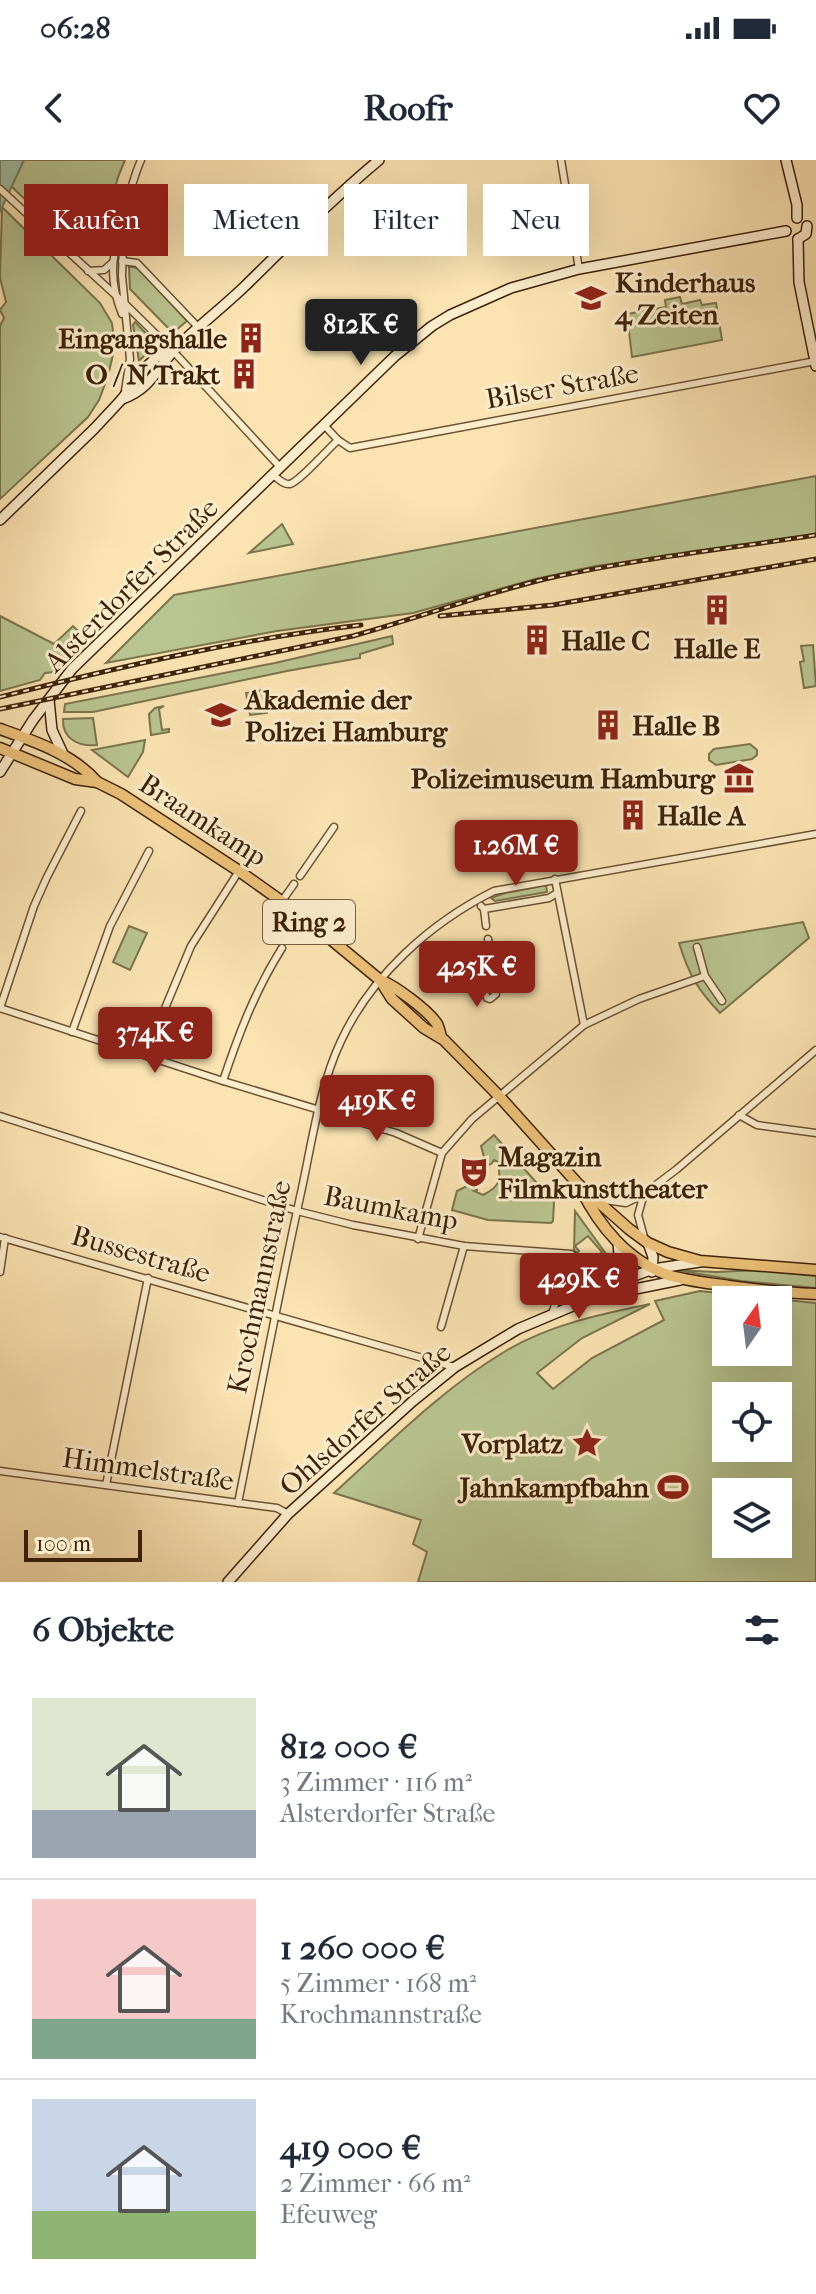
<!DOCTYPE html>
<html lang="de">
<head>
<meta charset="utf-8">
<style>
	:root { --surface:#fff; --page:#f2f2f3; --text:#1f2937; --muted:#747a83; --line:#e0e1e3; --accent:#8f2418 }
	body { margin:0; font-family:"IM FELL French Canon",serif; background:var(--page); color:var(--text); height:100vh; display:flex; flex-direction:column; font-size:30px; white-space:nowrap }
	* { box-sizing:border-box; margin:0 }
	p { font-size:26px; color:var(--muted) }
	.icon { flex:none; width:44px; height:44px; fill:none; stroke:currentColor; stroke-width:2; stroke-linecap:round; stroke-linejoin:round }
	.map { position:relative; height:1422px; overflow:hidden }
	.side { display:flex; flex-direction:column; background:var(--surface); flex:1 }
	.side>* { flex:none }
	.hud { position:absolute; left:24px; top:24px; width:768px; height:72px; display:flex; gap:16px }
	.needle { width:52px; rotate:14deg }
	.tools { position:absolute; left:712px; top:1126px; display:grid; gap:16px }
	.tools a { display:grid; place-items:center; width:80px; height:80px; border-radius:0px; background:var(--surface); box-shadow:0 8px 32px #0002; font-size:40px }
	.scale { position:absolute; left:24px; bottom:20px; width:118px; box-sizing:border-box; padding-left:8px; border:4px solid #3d2208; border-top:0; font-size:22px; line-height:28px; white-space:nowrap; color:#3d2208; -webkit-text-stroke:6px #fcedcd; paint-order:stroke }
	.price { position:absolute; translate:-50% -68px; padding:0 18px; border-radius:8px; background:var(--accent); color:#fff; font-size:26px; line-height:52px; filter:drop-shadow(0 2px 4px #0008) }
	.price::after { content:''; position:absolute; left:50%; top:48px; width:24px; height:18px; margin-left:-12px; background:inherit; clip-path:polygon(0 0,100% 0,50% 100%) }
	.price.active { background:#222; color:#fff }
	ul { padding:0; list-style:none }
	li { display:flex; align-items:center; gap:24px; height:200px; padding:0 32px }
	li+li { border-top:2px solid var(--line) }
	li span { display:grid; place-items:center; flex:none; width:224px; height:160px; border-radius:0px; color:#555 }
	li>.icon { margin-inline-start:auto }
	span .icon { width:96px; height:96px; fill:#fffc; stroke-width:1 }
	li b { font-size:34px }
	h2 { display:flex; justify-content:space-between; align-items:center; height:96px; padding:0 32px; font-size:34px }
	.tag { padding:0 28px; border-radius:0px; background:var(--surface); box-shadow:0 8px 32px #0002; font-size:28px; line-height:72px }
	.tag.active { background:var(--accent); color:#fff }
	.status { display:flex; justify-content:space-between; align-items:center; height:56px; padding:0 40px; background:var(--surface); direction:ltr }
	.status svg { height:22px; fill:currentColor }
	header { display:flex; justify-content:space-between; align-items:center; height:104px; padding:0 32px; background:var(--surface); font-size:36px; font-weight:700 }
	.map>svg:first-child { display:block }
	.green { fill:#b9c590; stroke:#7b744c; stroke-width:2; fill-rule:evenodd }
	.water { fill:#a0bfa7; stroke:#788067; stroke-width:2 }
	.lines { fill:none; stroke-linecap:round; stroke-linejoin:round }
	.street-casing { stroke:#6c5232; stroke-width:9 }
	.secondary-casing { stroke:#3d2208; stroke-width:12 }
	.primary-casing { stroke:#3d2208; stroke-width:13 }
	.street { stroke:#fcedcd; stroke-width:6 }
	.secondary { stroke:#fcedcd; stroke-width:9 }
	.primary { stroke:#eec279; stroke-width:10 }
	.rail-casing { stroke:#3d2208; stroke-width:5 }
	.rail { stroke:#fcedcd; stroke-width:2; stroke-dasharray:6; stroke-linecap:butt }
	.labels { text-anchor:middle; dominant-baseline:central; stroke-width:6; stroke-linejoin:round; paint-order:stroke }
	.shield { fill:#fcedcd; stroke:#765f43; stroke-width:2 }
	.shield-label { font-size:26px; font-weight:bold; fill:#3d2208 }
	.poi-label { font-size:28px; font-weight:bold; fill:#3d2208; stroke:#fcedcd; text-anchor:start }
	.street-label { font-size:28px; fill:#3d2208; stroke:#fcedcd }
</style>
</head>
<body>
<div class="status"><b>06:28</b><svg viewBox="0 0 49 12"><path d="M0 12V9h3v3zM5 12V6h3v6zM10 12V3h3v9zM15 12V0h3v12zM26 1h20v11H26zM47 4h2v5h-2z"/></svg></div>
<header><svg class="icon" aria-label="back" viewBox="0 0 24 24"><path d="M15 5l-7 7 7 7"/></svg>Roofr<svg class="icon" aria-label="heart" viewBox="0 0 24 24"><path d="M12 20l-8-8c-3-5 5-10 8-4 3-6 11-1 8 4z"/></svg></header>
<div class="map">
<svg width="816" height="1422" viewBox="0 0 816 1422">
	<rect width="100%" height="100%" fill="#fbe4b2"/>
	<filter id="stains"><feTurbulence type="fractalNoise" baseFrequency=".0025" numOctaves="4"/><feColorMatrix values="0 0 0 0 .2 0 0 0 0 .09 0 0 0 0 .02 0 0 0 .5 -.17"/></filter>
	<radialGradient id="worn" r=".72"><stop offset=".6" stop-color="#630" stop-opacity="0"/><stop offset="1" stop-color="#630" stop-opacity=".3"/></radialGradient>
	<g class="green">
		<path d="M 24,0 L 125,0 L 118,17 L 104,71 C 74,87 62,67 41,48 L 35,49 L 11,26 Z"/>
		<path d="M 2,47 L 100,143 L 112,163 L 115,186 L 108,216 L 99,240 L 88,257 L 0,339 L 0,166 L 4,158 L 0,150 L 6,142 L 0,118 Z"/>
		<path d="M 129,107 L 134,107 L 139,109 L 187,161 L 175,171 L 171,171 L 130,129 Z"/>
		<path d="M 680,137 L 682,144 L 700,140 L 702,145 L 716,143 L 722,180 L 632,197 L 627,154 L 666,147 L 665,140 Z"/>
		<path d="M 135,162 L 156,184 L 139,201 L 133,165 Z"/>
		<path d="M 816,316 L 816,374 L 596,406 L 535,419 L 413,453 L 277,471 L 106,503 L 174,435 Z"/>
		<path d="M 282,364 L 293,384 L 249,393 Z"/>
		<path d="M 0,456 L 54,484 L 73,466 L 86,478 L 54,512 L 45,513 L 40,520 L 0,531 Z"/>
		<path d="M 392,476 L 393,484 L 360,494 L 360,498 L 287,511 L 93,552 L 64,552 L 65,544 L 275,503 Z"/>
		<path d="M 813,485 L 816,526 L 804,528 L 800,502 L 804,501 L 801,486 Z"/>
		<path d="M 263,530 L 267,553 L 250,555 L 246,533 Z"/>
		<path d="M 164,546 L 159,549 L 162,570 L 169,569 L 169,572 L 151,575 L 149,554 L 155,548 Z"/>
		<path d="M 93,558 L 97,585 C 79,587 62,579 63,559 Z"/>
		<path d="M 145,580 L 143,592 L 128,617 L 92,590 Z"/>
		<path d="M 750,584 L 757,590 L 757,595 L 752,599 L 716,605 L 709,600 L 709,594 L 714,589 Z"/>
		<path d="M 546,725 L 547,732 L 495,741 L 491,738 L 505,733 Z"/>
		<path d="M 803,762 L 809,778 L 720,853 C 697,829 689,815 679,783 Z"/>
		<path d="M 129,766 L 147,773 L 130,810 L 113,802 Z"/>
		<path d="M 494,975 L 554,1042 L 553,1061 L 551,1063 L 488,1060 L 452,1050 L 457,1031 L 469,1025 L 474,1027 L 476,1022 L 477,1030 L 474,1031 L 483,1035 C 501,1026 501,1019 498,1002 L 494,1000 L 492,1003 L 484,1008 L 479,1006 L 484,997 L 481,986 Z"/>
		<path d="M 575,1051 L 609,1098 L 604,1114 L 584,1122 L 589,1103 L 602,1092 L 588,1076 L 575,1086 L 579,1091 L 577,1093 L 574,1090 Z"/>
		<path d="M 676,1110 L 716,1112 L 760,1110 L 816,1116 L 816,1128 L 741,1121 Z"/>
		<path d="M 700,1131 L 816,1143 L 816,1422 L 418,1422 L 427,1392 L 413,1384 L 421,1360 L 334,1333 C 388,1284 442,1229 504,1192 C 548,1165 601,1154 650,1144 L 582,1178 L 537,1213 L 553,1229 L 592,1198 L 664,1160 L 655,1141 ZM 726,1140 L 778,1140 L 778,1192 L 726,1192 ZM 726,1236 L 778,1236 L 778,1288 L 726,1288 ZM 726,1332 L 778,1332 L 778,1384 L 726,1384 Z"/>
	</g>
	<path class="water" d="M 0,0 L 24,0 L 0,52 Z"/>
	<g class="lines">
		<g class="street-casing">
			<g id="street">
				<path d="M 561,0 L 579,109"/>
				<path d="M 0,29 L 124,143 L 173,191 L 280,307"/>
				<path d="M 124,55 L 122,116 L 130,199 L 125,231"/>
				<path d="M 122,101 L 137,103 L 198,167"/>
				<path d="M 88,111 L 104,110 L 113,102"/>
				<path d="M 122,154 C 107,116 113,93 124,55 C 129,36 133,18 141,0"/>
				<path d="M 324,265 L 338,280 L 350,288 L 816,201"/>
				<path d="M 273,315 C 278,318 283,325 290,324 C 299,322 329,288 338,280"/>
				<path d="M 300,716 L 334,667"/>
				<path d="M 555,719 L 584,865"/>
				<path d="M 282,741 L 294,724"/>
				<path d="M 481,746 L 484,749 L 486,766"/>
				<path d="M 484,749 L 549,738 L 557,733"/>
				<path d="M 488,779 L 493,812 L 485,833 L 487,838 L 490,839 L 496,834 L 493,812"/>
				<path d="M 697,787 L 705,816 L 722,841"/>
				<path d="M 0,848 L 223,921 L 396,973 L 442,993"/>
				<path d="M 0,848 L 34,746 L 47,717 L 81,651"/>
				<path d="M 72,872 L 110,766 L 149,691"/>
				<path d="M 149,897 L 163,853 L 191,786 L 239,711"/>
				<path d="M 223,921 C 239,873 255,831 282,788"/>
				<path d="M 739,955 L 757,965 L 816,973"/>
				<path d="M 0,956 L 297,1051 L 353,1065 L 464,1086 L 571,1094 L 578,1100 L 578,1111 L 560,1129 L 552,1154"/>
				<path d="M 597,1039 L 626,1043 L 644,1034 L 677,1009 L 816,890"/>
				<path d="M 0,1077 L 454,1207"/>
				<path d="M 644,1077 L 638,1055 L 644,1034"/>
				<path d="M 418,1079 L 442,993 L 472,959 L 584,865 L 639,839 L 705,816"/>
				<path d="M 0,1112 L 5,1078"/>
				<path d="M 441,1167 L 464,1086"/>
				<path d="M 0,1311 L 277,1348 L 288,1354"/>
				<path d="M 106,1325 L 148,1118"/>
				<path d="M 238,1343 C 259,1238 279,1132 302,1028 C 312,981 320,925 341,881 C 371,816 430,763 494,731 L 816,674"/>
			</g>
		</g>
		<g class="secondary-casing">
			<g id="secondary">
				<path d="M 786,0 L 797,45 L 797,58"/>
				<path d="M 798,79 L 799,122 L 816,206"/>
				<path d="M 798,79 L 806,74 L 807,66"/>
				<path d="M 122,239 C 152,229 159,204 179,185 C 200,165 223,147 244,127 C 288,84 331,40 379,0"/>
				<path d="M 0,360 L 94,269 L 122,239 L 146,207 L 157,197 L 173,191"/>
				<path d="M 49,540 L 52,570 L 64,596"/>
				<path d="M 0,612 L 33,560 L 72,509 L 395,196 L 432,166 L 450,155 L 511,128 L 579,109 L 786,71"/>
				<path d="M 648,1083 L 653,1097 L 652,1112"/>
				<path d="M 612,1124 L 620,1108 L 618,1082"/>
				<path d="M 600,1136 L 680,1120"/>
				<path d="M 228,1422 L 288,1354 L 413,1241 L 455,1207 L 518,1169 L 594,1137 L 618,1122 L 653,1109 L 700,1102"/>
			</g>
		</g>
		<g class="primary-casing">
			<g id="primary">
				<path d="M 0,569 C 34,581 73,594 97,622"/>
				<path d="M 0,588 L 75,619 L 97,622 L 121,634 L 239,711 L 305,758 L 380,820 L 392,839 L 424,868 L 444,880 L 499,936 L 578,1024 L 629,1069 L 648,1083 L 668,1092 L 700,1101 L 816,1110"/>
				<path d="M 380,820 C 395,826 428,850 437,864 C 439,868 440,873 441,877"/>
				<path d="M 581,1029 C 599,1066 628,1101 668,1115 C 687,1121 709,1123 729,1126 C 758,1130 787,1133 816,1134"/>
			</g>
		</g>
		<use href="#street" class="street"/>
		<use href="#secondary" class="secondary"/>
		<use href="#primary" class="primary"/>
		<g class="rail-casing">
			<g id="rail">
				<path d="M 440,456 L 553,445 L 816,399"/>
				<path d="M 0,537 C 119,507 239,479 361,465"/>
				<path d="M 0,549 L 353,476 C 417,458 480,435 545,419 C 634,399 726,389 816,375"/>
			</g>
		</g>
		<use href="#rail" class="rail"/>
	</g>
	<defs>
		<g id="school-bare" transform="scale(2.4)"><path d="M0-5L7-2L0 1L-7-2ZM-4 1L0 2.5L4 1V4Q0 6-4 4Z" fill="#8f2418" stroke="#fcedcd" stroke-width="2.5" paint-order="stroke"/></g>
		<g id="building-bare" transform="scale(2.4)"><path d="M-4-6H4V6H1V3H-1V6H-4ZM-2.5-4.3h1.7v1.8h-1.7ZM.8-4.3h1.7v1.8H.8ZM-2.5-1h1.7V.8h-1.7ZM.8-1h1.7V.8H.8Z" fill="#8f2418" stroke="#fcedcd" stroke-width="2.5" paint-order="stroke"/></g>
		<g id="university-bare" transform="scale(2.4)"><path d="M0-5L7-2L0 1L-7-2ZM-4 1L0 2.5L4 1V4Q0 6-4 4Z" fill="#8f2418" stroke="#fcedcd" stroke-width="2.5" paint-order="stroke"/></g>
		<g id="museum-bare" transform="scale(2.4)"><path d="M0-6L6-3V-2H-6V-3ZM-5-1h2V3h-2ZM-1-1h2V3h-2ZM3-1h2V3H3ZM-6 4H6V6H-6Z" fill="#8f2418" stroke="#fcedcd" stroke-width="2.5" paint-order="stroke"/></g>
		<g id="theatre-bare" transform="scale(2.4)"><path d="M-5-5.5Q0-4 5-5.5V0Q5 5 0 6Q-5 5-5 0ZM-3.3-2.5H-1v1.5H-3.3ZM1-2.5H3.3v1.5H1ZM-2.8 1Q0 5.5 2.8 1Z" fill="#8f2418" stroke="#fcedcd" stroke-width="2.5" paint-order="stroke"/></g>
		<g id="sight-bare" transform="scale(2.4)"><path d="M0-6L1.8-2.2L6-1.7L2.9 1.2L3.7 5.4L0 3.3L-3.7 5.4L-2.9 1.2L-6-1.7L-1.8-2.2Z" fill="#8f2418" stroke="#fcedcd" stroke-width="2.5" paint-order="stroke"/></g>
		<g id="stadium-bare" transform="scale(2.4)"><path d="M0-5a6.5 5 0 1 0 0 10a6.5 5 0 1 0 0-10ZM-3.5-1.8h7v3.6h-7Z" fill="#8f2418" stroke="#fcedcd" stroke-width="2.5" paint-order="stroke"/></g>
	</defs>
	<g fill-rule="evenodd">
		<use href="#school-bare" x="591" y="138"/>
		<use href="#building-bare" x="251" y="178"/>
		<use href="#building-bare" x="244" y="214"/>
		<use href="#building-bare" x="717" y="450"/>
		<use href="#building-bare" x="537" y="480"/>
		<use href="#university-bare" x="221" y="555"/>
		<use href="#building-bare" x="608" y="565"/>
		<use href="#museum-bare" x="739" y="618"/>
		<use href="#building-bare" x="633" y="655"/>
		<use href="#theatre-bare" x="474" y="1012"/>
		<use href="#sight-bare" x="587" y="1283"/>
		<use href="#stadium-bare" x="673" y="1327"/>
	</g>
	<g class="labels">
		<rect class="shield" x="263" y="740" width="92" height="44" rx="6"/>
		<g class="shield-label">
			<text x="309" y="762">Ring 2</text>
		</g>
		<g class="poi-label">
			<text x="615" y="122">Kinderhaus<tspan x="615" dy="32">4 Zeiten</tspan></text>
			<text x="227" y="178" text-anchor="end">Eingangshalle</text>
			<text x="220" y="214" text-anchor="end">O / N Trakt</text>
			<text x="561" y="480">Halle C</text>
			<text x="717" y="488" text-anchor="middle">Halle E</text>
			<text x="245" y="539">Akademie der<tspan x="245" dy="32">Polizei Hamburg</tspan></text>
			<text x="632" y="565">Halle B</text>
			<text x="715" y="618" text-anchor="end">Polizeimuseum Hamburg</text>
			<text x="657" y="655">Halle A</text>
			<text x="498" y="996">Magazin<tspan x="498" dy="32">Filmkunsttheater</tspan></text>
			<text x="563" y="1283" text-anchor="end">Vorplatz</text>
			<text x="649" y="1327" text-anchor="end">Jahnkampfbahn</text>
		</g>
		<g class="street-label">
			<text transform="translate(562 226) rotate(-10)">Bilser Straße</text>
			<text transform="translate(131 425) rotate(-45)">Alsterdorfer Straße</text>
			<text transform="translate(203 660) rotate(33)">Braamkamp</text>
			<text transform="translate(391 1048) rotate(11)">Baumkamp</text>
			<text transform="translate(141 1094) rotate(16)">Bussestraße</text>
			<text transform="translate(259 1127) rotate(-78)">Krochmannstraße</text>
			<text transform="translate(365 1259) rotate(-41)">Ohlsdorfer Straße</text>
			<text transform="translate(148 1309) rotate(8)">Himmelstraße</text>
		</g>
	</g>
	<rect width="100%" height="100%" filter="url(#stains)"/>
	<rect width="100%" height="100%" fill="url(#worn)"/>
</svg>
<div class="tools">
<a><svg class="needle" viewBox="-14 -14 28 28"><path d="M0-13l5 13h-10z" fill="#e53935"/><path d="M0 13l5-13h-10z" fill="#747a83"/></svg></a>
<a><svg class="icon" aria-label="locate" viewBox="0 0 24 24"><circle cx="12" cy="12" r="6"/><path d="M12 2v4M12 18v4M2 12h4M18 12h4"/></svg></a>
<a><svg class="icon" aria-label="layers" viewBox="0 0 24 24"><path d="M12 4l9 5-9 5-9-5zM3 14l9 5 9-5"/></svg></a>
</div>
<div class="scale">100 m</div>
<b class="price active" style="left:361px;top:207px">812K €</b>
<b class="price" style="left:516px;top:728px">1.26M €</b>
<b class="price" style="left:477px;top:849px">425K €</b>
<b class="price" style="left:155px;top:915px">374K €</b>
<b class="price" style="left:377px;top:983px">419K €</b>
<b class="price" style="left:579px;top:1161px">429K €</b>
<div class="hud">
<a class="tag active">Kaufen</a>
<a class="tag">Mieten</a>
<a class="tag">Filter</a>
<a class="tag">Neu</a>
</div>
</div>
<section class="side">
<h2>6 Objekte<svg class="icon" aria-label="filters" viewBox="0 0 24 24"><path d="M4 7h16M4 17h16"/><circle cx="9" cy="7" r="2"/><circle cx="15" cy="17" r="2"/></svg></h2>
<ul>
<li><span style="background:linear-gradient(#dfe7d0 70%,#9aa5b1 0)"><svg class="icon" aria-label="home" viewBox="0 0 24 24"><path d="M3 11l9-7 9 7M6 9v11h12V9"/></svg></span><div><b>812 000 €</b><p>3 Zimmer · 116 m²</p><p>Alsterdorfer Straße</p></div></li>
<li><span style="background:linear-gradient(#f6c9c9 75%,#7fa58c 0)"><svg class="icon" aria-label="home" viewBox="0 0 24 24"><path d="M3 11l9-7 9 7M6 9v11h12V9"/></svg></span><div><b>1 260 000 €</b><p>5 Zimmer · 168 m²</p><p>Krochmannstraße</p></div></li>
<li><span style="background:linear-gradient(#c9d6e8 70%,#8fb573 0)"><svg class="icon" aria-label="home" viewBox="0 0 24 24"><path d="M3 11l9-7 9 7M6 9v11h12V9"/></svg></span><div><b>419 000 €</b><p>2 Zimmer · 66 m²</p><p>Efeuweg</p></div></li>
</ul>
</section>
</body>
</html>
